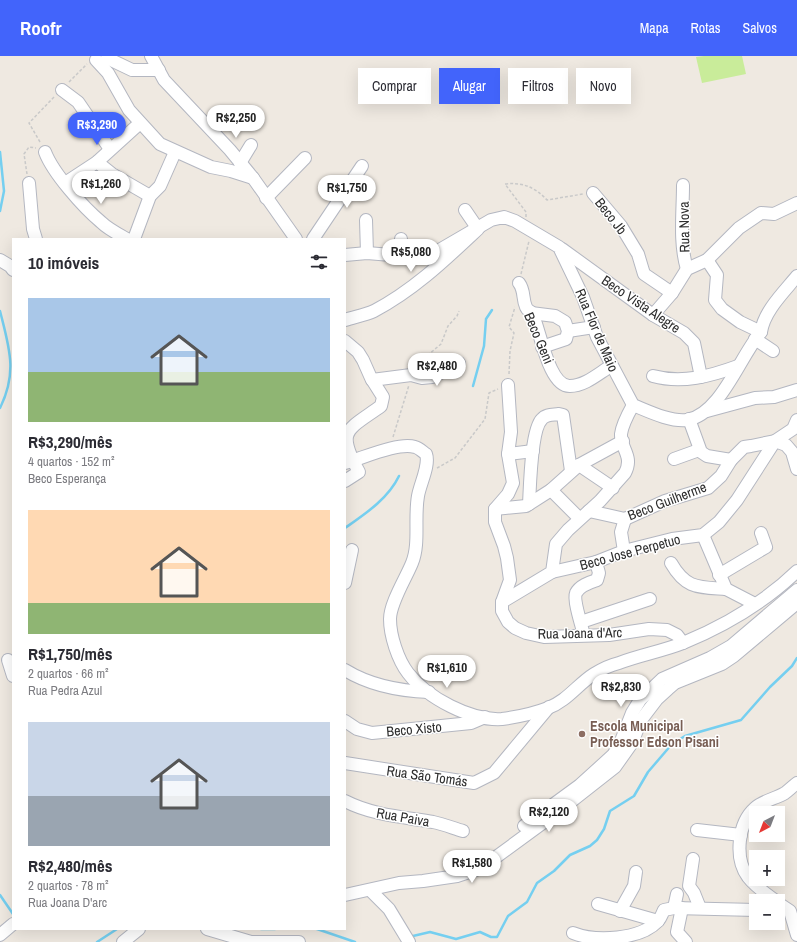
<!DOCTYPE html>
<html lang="pt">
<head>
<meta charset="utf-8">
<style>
	:root { --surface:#fff; --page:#f2f2f3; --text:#2b2b33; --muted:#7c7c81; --accent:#4264fb }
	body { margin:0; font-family:"Archivo Narrow",sans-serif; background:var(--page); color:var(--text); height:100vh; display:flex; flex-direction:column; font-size:15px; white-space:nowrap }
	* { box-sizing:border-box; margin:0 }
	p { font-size:13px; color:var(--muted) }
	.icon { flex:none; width:22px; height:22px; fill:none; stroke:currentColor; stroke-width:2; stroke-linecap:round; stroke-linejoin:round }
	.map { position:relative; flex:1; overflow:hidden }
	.side { position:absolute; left:12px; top:182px; width:334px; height:692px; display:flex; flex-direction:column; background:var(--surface); border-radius:0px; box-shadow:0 4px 16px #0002 }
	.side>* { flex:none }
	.top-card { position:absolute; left:358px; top:12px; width:379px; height:36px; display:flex; gap:8px }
	.needle { width:26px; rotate:222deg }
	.fabs { position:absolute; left:749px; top:750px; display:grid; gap:8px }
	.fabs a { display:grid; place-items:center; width:36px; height:36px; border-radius:0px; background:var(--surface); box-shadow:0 4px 16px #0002; font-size:20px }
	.price { position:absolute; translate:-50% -34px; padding:0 9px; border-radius:14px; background:#fff; color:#222; font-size:13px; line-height:26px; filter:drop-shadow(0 1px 2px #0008) }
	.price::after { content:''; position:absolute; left:50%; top:24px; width:12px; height:9px; margin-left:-6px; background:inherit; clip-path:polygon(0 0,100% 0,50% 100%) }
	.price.current { background:var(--accent); color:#fff }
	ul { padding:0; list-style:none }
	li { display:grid; align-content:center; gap:8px; height:212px; padding:0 16px }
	li span { display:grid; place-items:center; height:124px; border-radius:0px; color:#555 }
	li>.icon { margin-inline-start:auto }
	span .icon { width:72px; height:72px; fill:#fffc; stroke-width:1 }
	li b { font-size:17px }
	h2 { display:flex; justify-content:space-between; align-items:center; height:48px; padding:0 16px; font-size:17px }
	.pill { padding:0 14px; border-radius:0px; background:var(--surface); box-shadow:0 4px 16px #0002; font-size:14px; line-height:36px }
	.pill.current { background:var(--accent); color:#fff }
	header { display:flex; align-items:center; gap:24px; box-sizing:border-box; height:56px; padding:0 20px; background:var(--accent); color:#fff }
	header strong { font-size:19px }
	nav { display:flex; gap:22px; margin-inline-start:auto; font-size:14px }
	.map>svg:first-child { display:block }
	.pitch { fill:#c9ec9a }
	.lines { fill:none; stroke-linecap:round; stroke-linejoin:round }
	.stream { stroke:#75cff0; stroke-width:2.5 }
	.minor-casing { stroke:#b4b7c1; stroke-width:14 }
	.path { stroke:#c9c9c9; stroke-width:1.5; stroke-dasharray:3 2; stroke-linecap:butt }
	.minor { stroke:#fff; stroke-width:12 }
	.education-dot { fill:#8d6e63; stroke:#fff; stroke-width:1.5 }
	.labels { text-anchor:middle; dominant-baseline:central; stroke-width:3; stroke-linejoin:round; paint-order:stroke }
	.street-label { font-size:14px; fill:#2e2e2e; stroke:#fff }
	.education-label { font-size:14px; font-weight:bold; fill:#785e54; stroke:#fff; text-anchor:start }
</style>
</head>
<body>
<header>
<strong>Roofr</strong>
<nav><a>Mapa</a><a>Rotas</a><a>Salvos</a></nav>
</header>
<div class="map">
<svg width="797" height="886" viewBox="0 0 797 886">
	<rect width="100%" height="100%" fill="#efe9e1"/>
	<path class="pitch" d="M 704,0 L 742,0 L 746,18 L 702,27 L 696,1 Z"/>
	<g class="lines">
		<g class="stream">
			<path d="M 0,96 L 4,135 L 0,155"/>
			<path d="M 0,255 C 9,291 18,316 0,352"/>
			<path d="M 473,330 L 484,290 L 486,263 L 492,254"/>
			<path d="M 345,472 C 365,458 388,443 399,420"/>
			<path d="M 0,839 L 13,858"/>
			<path d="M 261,873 L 275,873"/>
			<path d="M 317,873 L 355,886"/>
			<path d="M 413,880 L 430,876 L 456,883 L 480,876 L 491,881 L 497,881 L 508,860 L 527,846 L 537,827 L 554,815 L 570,799 L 590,790 L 597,784 L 604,773 L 610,755 L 634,740 L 648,716 L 672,688 L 685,680 L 741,664 L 770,631 L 792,610 L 797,602"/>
			<path d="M 97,886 L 117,873"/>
		</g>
		<g class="minor-casing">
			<g id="minor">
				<path d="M 151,0 L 164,24 L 230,94 L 253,122 L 296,183"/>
				<path d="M 107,2 L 132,14 L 159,14"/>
				<path d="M 96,4 L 108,17 L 129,54 L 160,88 L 211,111 L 231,115 L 253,122"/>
				<path d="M 62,34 L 78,46 L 110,93"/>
				<path d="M 45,96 C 53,117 83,151 101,166 C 108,173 118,178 127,183"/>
				<path d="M 97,106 L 112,118 L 150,140"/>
				<path d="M 240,107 L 251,89"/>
				<path d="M 29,127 L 33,173 L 36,183"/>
				<path d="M 65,127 L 97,106 L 140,67"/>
				<path d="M 683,129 C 683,156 679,187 687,213"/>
				<path d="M 593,137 L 621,170 L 638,198 L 644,218 L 672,237"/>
				<path d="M 266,142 L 305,102"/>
				<path d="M 366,164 L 367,197"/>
				<path d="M 134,183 L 150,140 L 160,130 L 175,96"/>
				<path d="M 313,183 L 362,110"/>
				<path d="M 562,193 L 653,259 L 684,277 L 694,287 L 701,321"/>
				<path d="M 345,199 L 367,197 L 415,201 L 436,196 L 491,164 L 504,161 L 515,165 L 559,191 L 583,241 L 597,281 L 633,349 C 648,355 670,366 687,364 C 721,358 740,300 761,276 C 764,255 784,236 797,220"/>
				<path d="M 400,199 L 401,183"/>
				<path d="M 0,204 L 10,210 L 13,214"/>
				<path d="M 707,204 L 717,219 L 715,244 L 722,253 L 740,266 L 761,276"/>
				<path d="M 519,227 C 525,235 522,242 526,251 C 527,254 530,255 532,257 C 540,272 548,331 570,330 C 585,330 599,317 611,310"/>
				<path d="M 531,257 L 555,260 L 565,266 L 568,275 L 566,283 L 542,291"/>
				<path d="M 653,259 L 672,237 L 687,213 L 707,204 L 739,172 L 761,157 L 774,158 L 797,147"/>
				<path d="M 345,264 C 354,261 365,259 374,255 C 414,234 446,203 478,173 L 465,154"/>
				<path d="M 568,275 L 594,271"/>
				<path d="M 755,283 L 773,295"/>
				<path d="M 345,285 L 358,296 L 363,304 L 371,322 L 383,341 L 381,350 C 346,375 336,374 359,416 L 345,425"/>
				<path d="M 653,320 C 682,328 711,320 738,310"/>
				<path d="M 372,324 L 411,319 L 422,322 L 432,321 L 459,307"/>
				<path d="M 508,329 L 511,376 L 508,398 L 513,427 L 508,438 L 495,453 L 495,466 L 504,490 L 507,502 L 510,524 L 502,546 L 502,555 L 508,566 L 515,572 L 526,577 L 544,581 L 609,579 L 649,573 L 667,574 L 677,579 L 683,587"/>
				<path d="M 707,355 L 755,342 L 774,341 L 797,334"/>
				<path d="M 689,363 L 701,396 L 707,400 L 731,404"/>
				<path d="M 508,398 L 533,395"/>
				<path d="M 674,403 L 699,394"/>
				<path d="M 345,407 C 363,402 398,386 415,391 C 419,392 423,396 426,398 C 430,409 420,428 418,440 C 414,462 420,488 412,507 C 406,522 390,547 390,563 C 390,580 398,604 408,617 C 427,642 471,665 502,663 C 517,661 535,657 548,652 C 567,645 578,628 594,618 C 602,613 611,609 619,607 C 640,599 663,595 683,587 C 724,570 765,546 797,515"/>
				<path d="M 579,409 L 613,432"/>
				<path d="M 551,434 L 579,462"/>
				<path d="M 529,448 C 530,431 531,373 542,363 C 546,358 553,359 559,358 L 563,359 L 571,415"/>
				<path d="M 495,453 L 526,450 L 551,434 L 579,409 L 623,385"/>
				<path d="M 589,455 L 625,463 L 665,445 L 708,432 L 721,420 L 731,404 L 744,391 L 751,390 L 775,385 L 786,389 L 792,396 L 797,413"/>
				<path d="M 703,479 L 726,533 L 755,548"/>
				<path d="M 624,495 L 621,476 L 625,463"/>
				<path d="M 671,507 C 686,533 698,531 726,533"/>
				<path d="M 552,516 L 596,506 L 624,495 L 672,483 L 703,479 L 719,466 L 737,444 L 775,385 L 793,373 L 797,364"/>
				<path d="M 719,519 L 766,491 L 761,477"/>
				<path d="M 345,527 L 352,494"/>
				<path d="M 502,546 L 552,516 L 556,488 L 568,474 L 600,445 L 625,417 C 634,400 620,392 621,378 C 622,369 628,358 633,349"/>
				<path d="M 581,566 L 650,543"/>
				<path d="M 584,579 C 582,571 573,544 576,537 C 580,529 591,526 597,524 L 599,517 L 596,506"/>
				<path d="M 8,604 L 13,620"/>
				<path d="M 345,614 C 371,630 399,635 429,636"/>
				<path d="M 345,665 L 357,673 L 372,677 L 471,667 L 485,661"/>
				<path d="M 345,707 L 474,727 L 494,717 L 549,651"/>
				<path d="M 345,745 C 372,759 403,761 433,766 C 443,768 453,772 463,775"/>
				<path d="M 524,770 L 580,729 L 613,699 L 619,690 L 632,657 L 640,644 L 662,623 L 710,602 L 731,590 L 797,534"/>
				<path d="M 697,774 L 741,779"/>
				<path d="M 693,803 L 689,830 L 694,837 L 700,852"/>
				<path d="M 370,834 L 389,853 L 409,886"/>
				<path d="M 345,839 L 399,827 L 423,825 L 457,820 L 481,812 L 559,755 L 615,711 L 632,687 L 641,664 L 657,643 L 668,633 L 675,627 L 722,608 L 734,600 L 797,547"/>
				<path d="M 776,845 C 766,838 755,830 748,821 C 734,802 738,767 755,752 C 764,744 775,743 785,737 C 789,734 793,730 797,727"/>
				<path d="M 778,847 L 790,855 L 797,879"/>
				<path d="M 598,848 L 658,865"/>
				<path d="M 674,852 L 677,838"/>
				<path d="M 682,852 L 677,876 L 686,886"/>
				<path d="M 620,855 L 634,830 L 636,816"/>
				<path d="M 207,873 L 251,886 L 299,886"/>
				<path d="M 573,877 C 596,886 640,884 658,865 C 661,862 662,858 664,854 L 674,852 L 756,854"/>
				<path d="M 0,879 L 13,868"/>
				<path d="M 123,886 L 139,873"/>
			</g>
		</g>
		<g class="path">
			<path d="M 69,26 L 87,8"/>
			<path d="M 40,86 L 29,67 L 55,40"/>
			<path d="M 27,118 L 24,98 L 29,91 L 36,92"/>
			<path d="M 526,161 L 526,156 L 505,128 C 522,126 535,131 547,144 L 583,138"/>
			<path d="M 521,218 L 529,185"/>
			<path d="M 416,309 L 441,288 L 448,270 L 457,260 L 459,255"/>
			<path d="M 509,318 L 510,295 L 514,277 L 509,271 L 515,251"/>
			<path d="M 393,381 L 409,329"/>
			<path d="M 437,412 L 455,402 L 485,363 L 489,337 L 498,333"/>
		</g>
		<use href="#minor" class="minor"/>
	</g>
	<circle class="education-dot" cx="582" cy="678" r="4"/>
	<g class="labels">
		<g class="street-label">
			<text transform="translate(611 160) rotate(52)">Beco Jb</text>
			<text transform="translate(684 171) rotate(-91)">Rua Nova</text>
			<text transform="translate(641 248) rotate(34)">Beco Vista Alegre</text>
			<text transform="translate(597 274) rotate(67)">Rua Flor de Maio</text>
			<text transform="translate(539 282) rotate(67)">Beco Geni</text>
			<text transform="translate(667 445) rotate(-21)">Beco Guilherme</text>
			<text transform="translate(630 496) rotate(-15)">Beco Jose Perpetuo</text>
			<text transform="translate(580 577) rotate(-1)">Rua Joana d'Arc</text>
			<text transform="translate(414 673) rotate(-5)">Beco Xisto</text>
			<text transform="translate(427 720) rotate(8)">Rua São Tomás</text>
			<text transform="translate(403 761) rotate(10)">Rua Paiva</text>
		</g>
		<g class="education-label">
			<text x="590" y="670">Escola Municipal<tspan x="590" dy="16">Professor Edson Pisani</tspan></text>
		</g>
	</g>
</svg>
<div class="fabs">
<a><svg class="needle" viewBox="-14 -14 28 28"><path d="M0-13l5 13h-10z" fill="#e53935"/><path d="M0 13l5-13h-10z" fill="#7c7c81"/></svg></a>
<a>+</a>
<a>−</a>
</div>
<b class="price" style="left:236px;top:83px">R$2,250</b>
<b class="price current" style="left:97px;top:90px">R$3,290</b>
<b class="price" style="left:101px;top:149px">R$1,260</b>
<b class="price" style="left:347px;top:153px">R$1,750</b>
<b class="price" style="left:411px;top:217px">R$5,080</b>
<b class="price" style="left:437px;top:331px">R$2,480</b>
<b class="price" style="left:447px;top:633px">R$1,610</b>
<b class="price" style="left:621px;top:652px">R$2,830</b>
<b class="price" style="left:549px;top:777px">R$2,120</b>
<b class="price" style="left:472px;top:828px">R$1,580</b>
<div class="top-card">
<a class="pill">Comprar</a>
<a class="pill current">Alugar</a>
<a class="pill">Filtros</a>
<a class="pill">Novo</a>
</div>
<section class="side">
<h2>10 imóveis<svg class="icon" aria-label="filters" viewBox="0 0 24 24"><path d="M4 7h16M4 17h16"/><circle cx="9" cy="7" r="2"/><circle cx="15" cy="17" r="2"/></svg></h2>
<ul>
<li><span style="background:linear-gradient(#a9c7e8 60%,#8fb573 0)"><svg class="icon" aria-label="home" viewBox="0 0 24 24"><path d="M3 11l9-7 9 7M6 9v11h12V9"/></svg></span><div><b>R$3,290/mês</b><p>4 quartos · 152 m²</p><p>Beco Esperança</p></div></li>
<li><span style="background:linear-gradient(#ffd9b3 75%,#8fb573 0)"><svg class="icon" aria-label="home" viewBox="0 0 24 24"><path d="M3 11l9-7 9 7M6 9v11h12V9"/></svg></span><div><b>R$1,750/mês</b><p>2 quartos · 66 m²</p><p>Rua Pedra Azul</p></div></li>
<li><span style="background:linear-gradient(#c9d6e8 60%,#9aa5b1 0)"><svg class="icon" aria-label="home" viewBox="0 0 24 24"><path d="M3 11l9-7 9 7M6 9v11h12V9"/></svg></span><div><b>R$2,480/mês</b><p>2 quartos · 78 m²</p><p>Rua Joana D'arc</p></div></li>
</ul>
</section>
</div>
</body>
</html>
